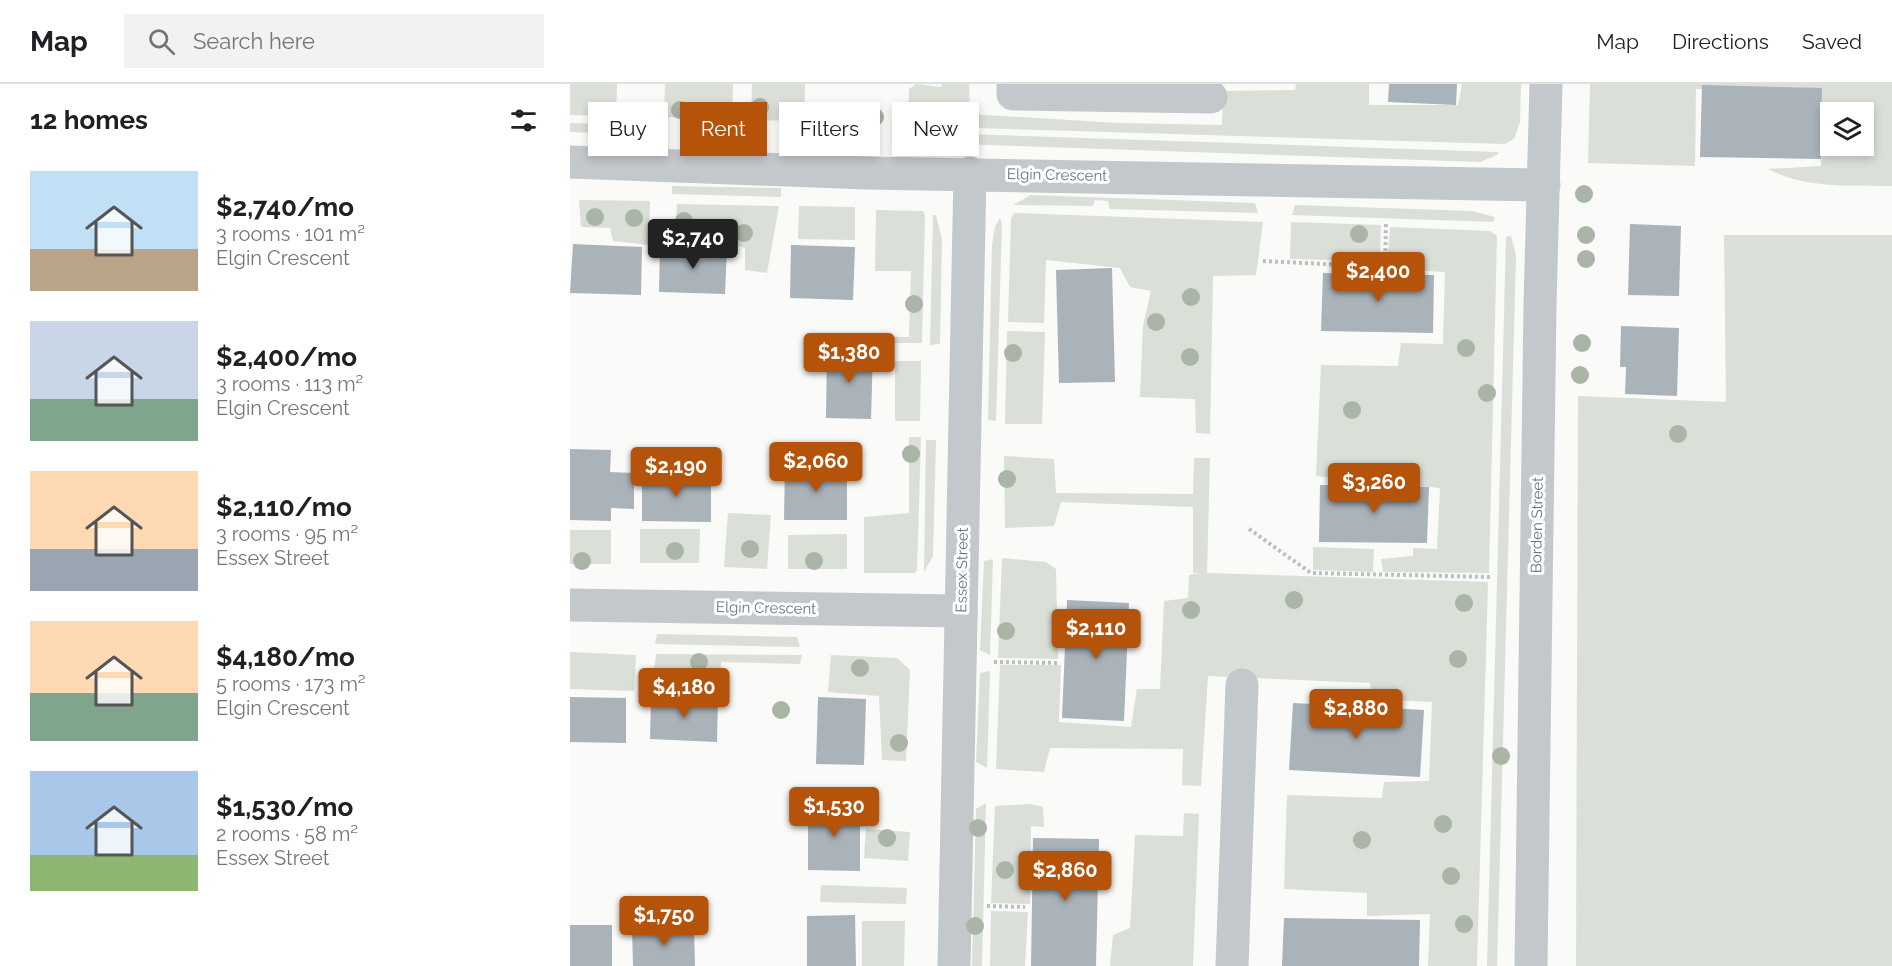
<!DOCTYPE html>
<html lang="en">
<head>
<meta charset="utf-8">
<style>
	:root { --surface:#fff; --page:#f2f2f2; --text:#202124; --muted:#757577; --line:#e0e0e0; --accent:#b45309 }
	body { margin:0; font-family:Raleway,sans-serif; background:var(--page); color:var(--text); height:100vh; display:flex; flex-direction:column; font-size:22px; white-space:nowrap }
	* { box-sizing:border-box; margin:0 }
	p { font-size:20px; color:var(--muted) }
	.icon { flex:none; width:33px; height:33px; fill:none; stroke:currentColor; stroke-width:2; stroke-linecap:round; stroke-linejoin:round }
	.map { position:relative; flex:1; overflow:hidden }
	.drawer { display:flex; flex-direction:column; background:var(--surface); width:570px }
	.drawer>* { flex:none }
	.guide { position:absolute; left:18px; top:18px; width:570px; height:54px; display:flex; gap:12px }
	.fabs { position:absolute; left:1250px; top:18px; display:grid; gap:12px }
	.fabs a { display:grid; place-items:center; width:54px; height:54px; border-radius:0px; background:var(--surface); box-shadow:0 3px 9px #0003; font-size:30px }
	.price { position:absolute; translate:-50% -51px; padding:0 14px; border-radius:6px; background:var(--accent); color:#fff; font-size:20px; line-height:39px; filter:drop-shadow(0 2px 3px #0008) }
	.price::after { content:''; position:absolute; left:50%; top:36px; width:18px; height:14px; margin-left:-9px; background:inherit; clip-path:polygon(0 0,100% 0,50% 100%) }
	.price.selected { background:#222; color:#fff }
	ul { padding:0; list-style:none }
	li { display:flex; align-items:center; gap:18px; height:150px; padding:0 30px }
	li span { display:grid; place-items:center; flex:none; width:168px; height:120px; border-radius:0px; color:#555 }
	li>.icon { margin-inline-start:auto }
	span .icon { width:72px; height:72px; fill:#fffc; stroke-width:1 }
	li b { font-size:26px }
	h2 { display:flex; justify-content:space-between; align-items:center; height:72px; padding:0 30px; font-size:26px }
	.chip { padding:0 21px; border-radius:0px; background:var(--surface); box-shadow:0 3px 9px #0003; font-size:21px; line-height:54px }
	.chip.selected { background:var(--accent); color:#fff }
	header { display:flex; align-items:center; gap:36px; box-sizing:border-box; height:84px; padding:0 30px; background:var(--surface); border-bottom:2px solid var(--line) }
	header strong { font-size:28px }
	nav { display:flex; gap:33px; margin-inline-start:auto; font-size:21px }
	.search { width:420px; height:54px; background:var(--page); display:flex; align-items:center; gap:15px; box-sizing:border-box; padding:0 21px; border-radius:0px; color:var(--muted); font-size:22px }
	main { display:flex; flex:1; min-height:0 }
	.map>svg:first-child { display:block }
	.green { fill:#dadfd7; fill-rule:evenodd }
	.building { fill:#aab3b9 }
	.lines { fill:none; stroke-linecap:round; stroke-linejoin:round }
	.path { stroke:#bbbfc2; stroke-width:4; stroke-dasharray:3 3; stroke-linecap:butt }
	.minor { stroke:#c3c8cc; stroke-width:33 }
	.tree { fill:#aab4a7 }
	.labels { text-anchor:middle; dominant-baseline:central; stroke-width:6; stroke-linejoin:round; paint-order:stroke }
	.street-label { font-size:15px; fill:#657683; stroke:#fff }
</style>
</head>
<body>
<header>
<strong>Map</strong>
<div class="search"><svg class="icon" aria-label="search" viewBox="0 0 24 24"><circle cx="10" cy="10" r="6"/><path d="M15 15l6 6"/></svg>Search here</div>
<nav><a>Map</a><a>Directions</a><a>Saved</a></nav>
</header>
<main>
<section class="drawer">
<h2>12 homes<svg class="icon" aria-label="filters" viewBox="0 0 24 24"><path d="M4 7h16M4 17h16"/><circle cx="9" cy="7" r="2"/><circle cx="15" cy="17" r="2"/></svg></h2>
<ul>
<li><span style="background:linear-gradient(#bfe0f5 65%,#b9a48a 0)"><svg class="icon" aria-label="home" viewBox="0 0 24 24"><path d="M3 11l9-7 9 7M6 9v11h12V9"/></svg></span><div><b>$2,740/mo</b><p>3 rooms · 101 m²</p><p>Elgin Crescent</p></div></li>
<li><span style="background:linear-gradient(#c9d6e8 65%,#7fa58c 0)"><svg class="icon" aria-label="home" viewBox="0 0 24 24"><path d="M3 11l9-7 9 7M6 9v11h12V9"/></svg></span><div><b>$2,400/mo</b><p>3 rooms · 113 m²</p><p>Elgin Crescent</p></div></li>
<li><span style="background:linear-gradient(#ffd9b3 65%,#9aa5b1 0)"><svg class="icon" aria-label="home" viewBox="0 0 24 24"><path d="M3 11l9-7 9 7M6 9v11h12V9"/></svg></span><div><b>$2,110/mo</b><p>3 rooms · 95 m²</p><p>Essex Street</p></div></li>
<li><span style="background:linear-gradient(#ffd9b3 60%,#7fa58c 0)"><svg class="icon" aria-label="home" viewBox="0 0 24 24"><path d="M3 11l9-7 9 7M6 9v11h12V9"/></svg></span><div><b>$4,180/mo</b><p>5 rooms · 173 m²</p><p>Elgin Crescent</p></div></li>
<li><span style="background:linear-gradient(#a9c7e8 70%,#8fb573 0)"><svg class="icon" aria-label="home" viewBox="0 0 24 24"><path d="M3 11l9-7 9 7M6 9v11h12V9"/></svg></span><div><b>$1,530/mo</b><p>2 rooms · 58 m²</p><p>Essex Street</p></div></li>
</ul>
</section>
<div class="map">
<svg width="1322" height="882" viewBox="0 0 1322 882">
	<rect width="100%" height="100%" fill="#fafaf8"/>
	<g class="green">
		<path d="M 0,0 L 47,0 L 46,32 L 0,31 Z"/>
		<path d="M 95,0 L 163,0 L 162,35 L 94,33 Z"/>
		<path d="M 182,0 L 235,0 L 234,37 L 181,36 Z"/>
		<path d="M 346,0 L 371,3 L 372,0 L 399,0 L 400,30 L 549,39 L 652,41 L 653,7 L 725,6 L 726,0 L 799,0 L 799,21 L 888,21 L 892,0 L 951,0 L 950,38 L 944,55 L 935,60 L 338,42 L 339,5 Z"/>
		<path d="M 1020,0 L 1322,0 L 1322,102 C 1280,101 1236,105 1198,85 L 1251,82 L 1252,8 L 1126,5 L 1125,82 L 1018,79 ZM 1260,28 L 1293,28 L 1293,62 L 1260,62 Z"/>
		<path d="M 0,39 L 47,40 L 47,50 L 0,48 Z"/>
		<path d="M 337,48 L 927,68 L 929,70 L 910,78 L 333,58 Z"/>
		<path d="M 102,102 L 211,104 L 211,113 L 102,110 Z"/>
		<path d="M 461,111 L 685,119 L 688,129 L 540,125 L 538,117 L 525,116 L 523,122 L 443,121 Z"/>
		<path d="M 9,116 L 80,117 L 79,161 L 43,157 L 40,144 L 11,143 Z"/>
		<path d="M 107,120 L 209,122 L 197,189 L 175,186 L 175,164 L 147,155 L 105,152 Z"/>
		<path d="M 725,121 L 902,127 L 925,133 L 923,138 L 722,131 Z"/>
		<path d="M 229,122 L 285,123 L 285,156 L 228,155 Z"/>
		<path d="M 306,126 L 353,127 L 355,132 L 352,259 L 304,259 L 304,253 L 339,253 L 341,187 L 305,187 Z"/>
		<path d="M 444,129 L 693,138 L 686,191 L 643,192 L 640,350 L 626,349 L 625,315 L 570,313 L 573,241 L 581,207 L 560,203 L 550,184 L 476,176 L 474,239 L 438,238 L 441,135 Z"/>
		<path d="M 363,131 L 366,131 L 372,155 L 370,260 L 360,261 Z"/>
		<path d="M 430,134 L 432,140 L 426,337 L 418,336 L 422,161 L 425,143 Z"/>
		<path d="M 721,138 L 811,141 L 810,177 L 720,175 Z"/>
		<path d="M 820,143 L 920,147 L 927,152 L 919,489 L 813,488 L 811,475 L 843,472 L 843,464 L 867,465 L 870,404 L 746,392 L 751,281 L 828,282 L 831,259 L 873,260 L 875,188 L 823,185 L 823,178 L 817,179 Z"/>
		<path d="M 1154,151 L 1322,151 L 1322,882 L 1006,882 L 1008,312 L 1156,318 Z"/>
		<path d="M 941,152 L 946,171 L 927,882 L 917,882 L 936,153 Z"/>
		<path d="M 437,247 L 475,248 L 472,340 L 435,340 Z"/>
		<path d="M 325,277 L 351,277 L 350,337 L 325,337 Z"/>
		<path d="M 339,353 L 351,353 L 347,486 L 345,489 L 294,489 L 294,433 L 339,429 Z"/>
		<path d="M 356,356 L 366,356 L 363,472 L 354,488 Z"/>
		<path d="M 434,372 L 484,375 L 486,409 L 623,410 L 624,374 L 640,374 L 637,489 L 918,498 L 907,882 L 858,882 L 860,830 L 797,832 L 797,809 L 714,805 L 717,711 L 812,714 L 814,698 L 859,697 L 862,618 L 802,615 L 800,599 L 638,592 L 631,702 L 612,701 L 613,665 L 480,664 L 474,688 L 426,685 L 430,581 L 491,581 L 489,638 L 561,643 L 567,605 L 590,605 L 594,517 L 618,514 L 619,491 L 630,489 L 623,489 L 623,423 L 491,418 L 484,442 L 435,444 Z"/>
		<path d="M 158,429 L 201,431 L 197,485 L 154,483 Z"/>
		<path d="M 70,445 L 130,445 L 129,479 L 70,479 Z"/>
		<rect x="0" y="446" width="41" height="34"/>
		<path d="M 277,450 L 277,485 L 218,485 L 218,451 Z"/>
		<path d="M 743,463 L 804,465 L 803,488 L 743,486 Z"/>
		<path d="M 432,474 L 476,478 L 486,485 L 488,575 L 428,574 Z"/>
		<path d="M 423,475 L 420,571 L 410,566 L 414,477 Z"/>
		<path d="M 87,550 L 227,553 L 230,563 L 85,560 Z"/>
		<path d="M 0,568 L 66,571 L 64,607 L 0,605 Z"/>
		<path d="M 86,570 L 232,571 L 230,580 L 151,578 L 150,609 L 82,607 Z"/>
		<path d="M 261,571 L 327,574 L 340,586 L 336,677 L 312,676 L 309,612 L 258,608 Z"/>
		<path d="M 420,587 L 420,588 L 417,684 L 406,678 L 410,589 Z"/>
		<path d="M 416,719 L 412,882 L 402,882 L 406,725 Z"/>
		<path d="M 460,720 L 473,723 L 474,743 L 461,742 L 460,820 L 421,819 L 425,722 Z"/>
		<path d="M 614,729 L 629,730 L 623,882 L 540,882 L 543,851 L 560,844 L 565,751 L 613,752 Z"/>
		<path d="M 296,745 L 340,748 L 338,777 L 294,774 Z"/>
		<path d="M 251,801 L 337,804 L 336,820 L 250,818 Z"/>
		<path d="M 421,827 L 458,828 L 455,882 L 420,882 Z"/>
		<path d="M 292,837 L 335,837 L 334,882 L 292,882 Z"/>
	</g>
	<g class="building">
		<path d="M 819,0 L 887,0 L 886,21 L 818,18 Z"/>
		<path d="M 1132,1 L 1252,4 L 1251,75 L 1130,73 Z"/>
		<path d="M 1060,140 L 1111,142 L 1109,212 L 1058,211 Z"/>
		<path d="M 3,160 L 72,163 L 71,211 L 0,209 Z"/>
		<path d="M 90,161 L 157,164 L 155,210 L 89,208 Z"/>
		<path d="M 221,161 L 285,163 L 283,216 L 220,214 Z"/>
		<path d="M 542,184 L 545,298 L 489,299 L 486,186 Z"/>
		<path d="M 753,189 L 864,191 L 863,249 L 751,247 Z"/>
		<path d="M 1051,242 L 1109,244 L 1107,312 L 1055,310 L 1056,283 L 1050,283 Z"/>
		<path d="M 257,266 L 303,267 L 301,335 L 256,334 Z"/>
		<path d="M 0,365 L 41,366 L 40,388 L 64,389 L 64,425 L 41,424 L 41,437 L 0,436 Z"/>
		<path d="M 215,382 L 277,382 L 277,436 L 214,436 Z"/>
		<path d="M 72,391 L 141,392 L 141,438 L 72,437 Z"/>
		<path d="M 750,401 L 859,403 L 857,459 L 749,458 Z"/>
		<path d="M 497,516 L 559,519 L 554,637 L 492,634 Z"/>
		<path d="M 0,613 L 56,614 L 56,659 L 0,658 Z"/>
		<path d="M 81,613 L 148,615 L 147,658 L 80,655 Z"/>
		<path d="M 248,613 L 296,615 L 294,681 L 246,680 Z"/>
		<path d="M 723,619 L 854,626 L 850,693 L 719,686 Z"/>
		<path d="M 238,722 L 290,723 L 290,787 L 238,786 Z"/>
		<path d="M 463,754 L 529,755 L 526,882 L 461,882 Z"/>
		<path d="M 285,831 L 286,882 L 237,882 L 237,832 Z"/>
		<path d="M 714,834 L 850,836 L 849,882 L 712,882 Z"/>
		<rect x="0" y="841" width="42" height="41"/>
		<path d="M 124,844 L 125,882 L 63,882 L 62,845 Z"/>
	</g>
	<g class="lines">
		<g class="path">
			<path d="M 693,177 L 815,183 L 816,138"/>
			<path d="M 679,445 L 741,489 L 922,493"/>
			<path d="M 424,578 L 490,579"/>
			<path d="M 417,822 L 455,823"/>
		</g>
		<g class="minor">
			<path d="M 443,0 L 443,10 L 641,13"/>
			<path d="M 0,78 L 297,89 L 974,101"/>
			<path d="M 0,521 L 391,527"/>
			<path d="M 384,882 L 400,89"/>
			<path d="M 662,882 L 672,601"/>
			<path d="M 961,882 L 970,220 L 976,0"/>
		</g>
	</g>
	<g class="tree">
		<circle cx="190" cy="23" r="9"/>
		<circle cx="110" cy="26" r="9"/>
		<circle cx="260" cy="30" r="9"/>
		<circle cx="305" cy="33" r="9"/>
		<circle cx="1014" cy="110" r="9"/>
		<circle cx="25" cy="133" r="9"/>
		<circle cx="64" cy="134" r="9"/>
		<circle cx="114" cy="137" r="9"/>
		<circle cx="174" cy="149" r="9"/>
		<circle cx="789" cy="150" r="9"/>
		<circle cx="1016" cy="151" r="9"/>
		<circle cx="1016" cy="175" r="9"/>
		<circle cx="621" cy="213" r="9"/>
		<circle cx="344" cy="220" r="9"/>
		<circle cx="586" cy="238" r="9"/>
		<circle cx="1012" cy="259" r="9"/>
		<circle cx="896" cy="264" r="9"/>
		<circle cx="443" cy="269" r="9"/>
		<circle cx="620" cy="273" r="9"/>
		<circle cx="1010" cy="291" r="9"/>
		<circle cx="917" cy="309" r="9"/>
		<circle cx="782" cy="326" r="9"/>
		<circle cx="1108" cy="350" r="9"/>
		<circle cx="341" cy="370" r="9"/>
		<circle cx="437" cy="395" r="9"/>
		<circle cx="180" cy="465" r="9"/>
		<circle cx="105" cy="467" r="9"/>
		<circle cx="12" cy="477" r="9"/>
		<circle cx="244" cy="477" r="9"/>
		<circle cx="724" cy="516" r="9"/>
		<circle cx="894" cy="519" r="9"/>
		<circle cx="621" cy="526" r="9"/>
		<circle cx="436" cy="547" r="9"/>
		<circle cx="888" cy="575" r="9"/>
		<circle cx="129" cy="578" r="9"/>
		<circle cx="290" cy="584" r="9"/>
		<circle cx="145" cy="594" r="9"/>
		<circle cx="211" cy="626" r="9"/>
		<circle cx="329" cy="659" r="9"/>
		<circle cx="931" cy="672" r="9"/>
		<circle cx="873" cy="740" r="9"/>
		<circle cx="408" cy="744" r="9"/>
		<circle cx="317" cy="754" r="9"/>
		<circle cx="792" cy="756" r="9"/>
		<circle cx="435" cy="786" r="9"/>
		<circle cx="881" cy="792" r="9"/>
		<circle cx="894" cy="840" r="9"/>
		<circle cx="405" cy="842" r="9"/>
	</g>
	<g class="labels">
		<g class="street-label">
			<text transform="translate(487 91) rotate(1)">Elgin Crescent</text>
			<text transform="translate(967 441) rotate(-89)">Borden Street</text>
			<text transform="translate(392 486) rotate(-89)">Essex Street</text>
			<text transform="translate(196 524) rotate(1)">Elgin Crescent</text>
		</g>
	</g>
</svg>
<div class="fabs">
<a><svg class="icon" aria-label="layers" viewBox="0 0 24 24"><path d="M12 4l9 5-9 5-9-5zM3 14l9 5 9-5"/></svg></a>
</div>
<b class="price selected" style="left:123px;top:186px">$2,740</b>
<b class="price" style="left:808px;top:219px">$2,400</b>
<b class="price" style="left:279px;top:300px">$1,380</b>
<b class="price" style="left:246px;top:409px">$2,060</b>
<b class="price" style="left:106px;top:414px">$2,190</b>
<b class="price" style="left:804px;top:430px">$3,260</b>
<b class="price" style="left:526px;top:576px">$2,110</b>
<b class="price" style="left:114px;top:635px">$4,180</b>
<b class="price" style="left:786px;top:656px">$2,880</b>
<b class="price" style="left:264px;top:754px">$1,530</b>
<b class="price" style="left:495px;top:818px">$2,860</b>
<b class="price" style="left:94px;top:863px">$1,750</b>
<div class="guide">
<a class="chip">Buy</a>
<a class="chip selected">Rent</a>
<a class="chip">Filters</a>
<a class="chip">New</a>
</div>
</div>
</main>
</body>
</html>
